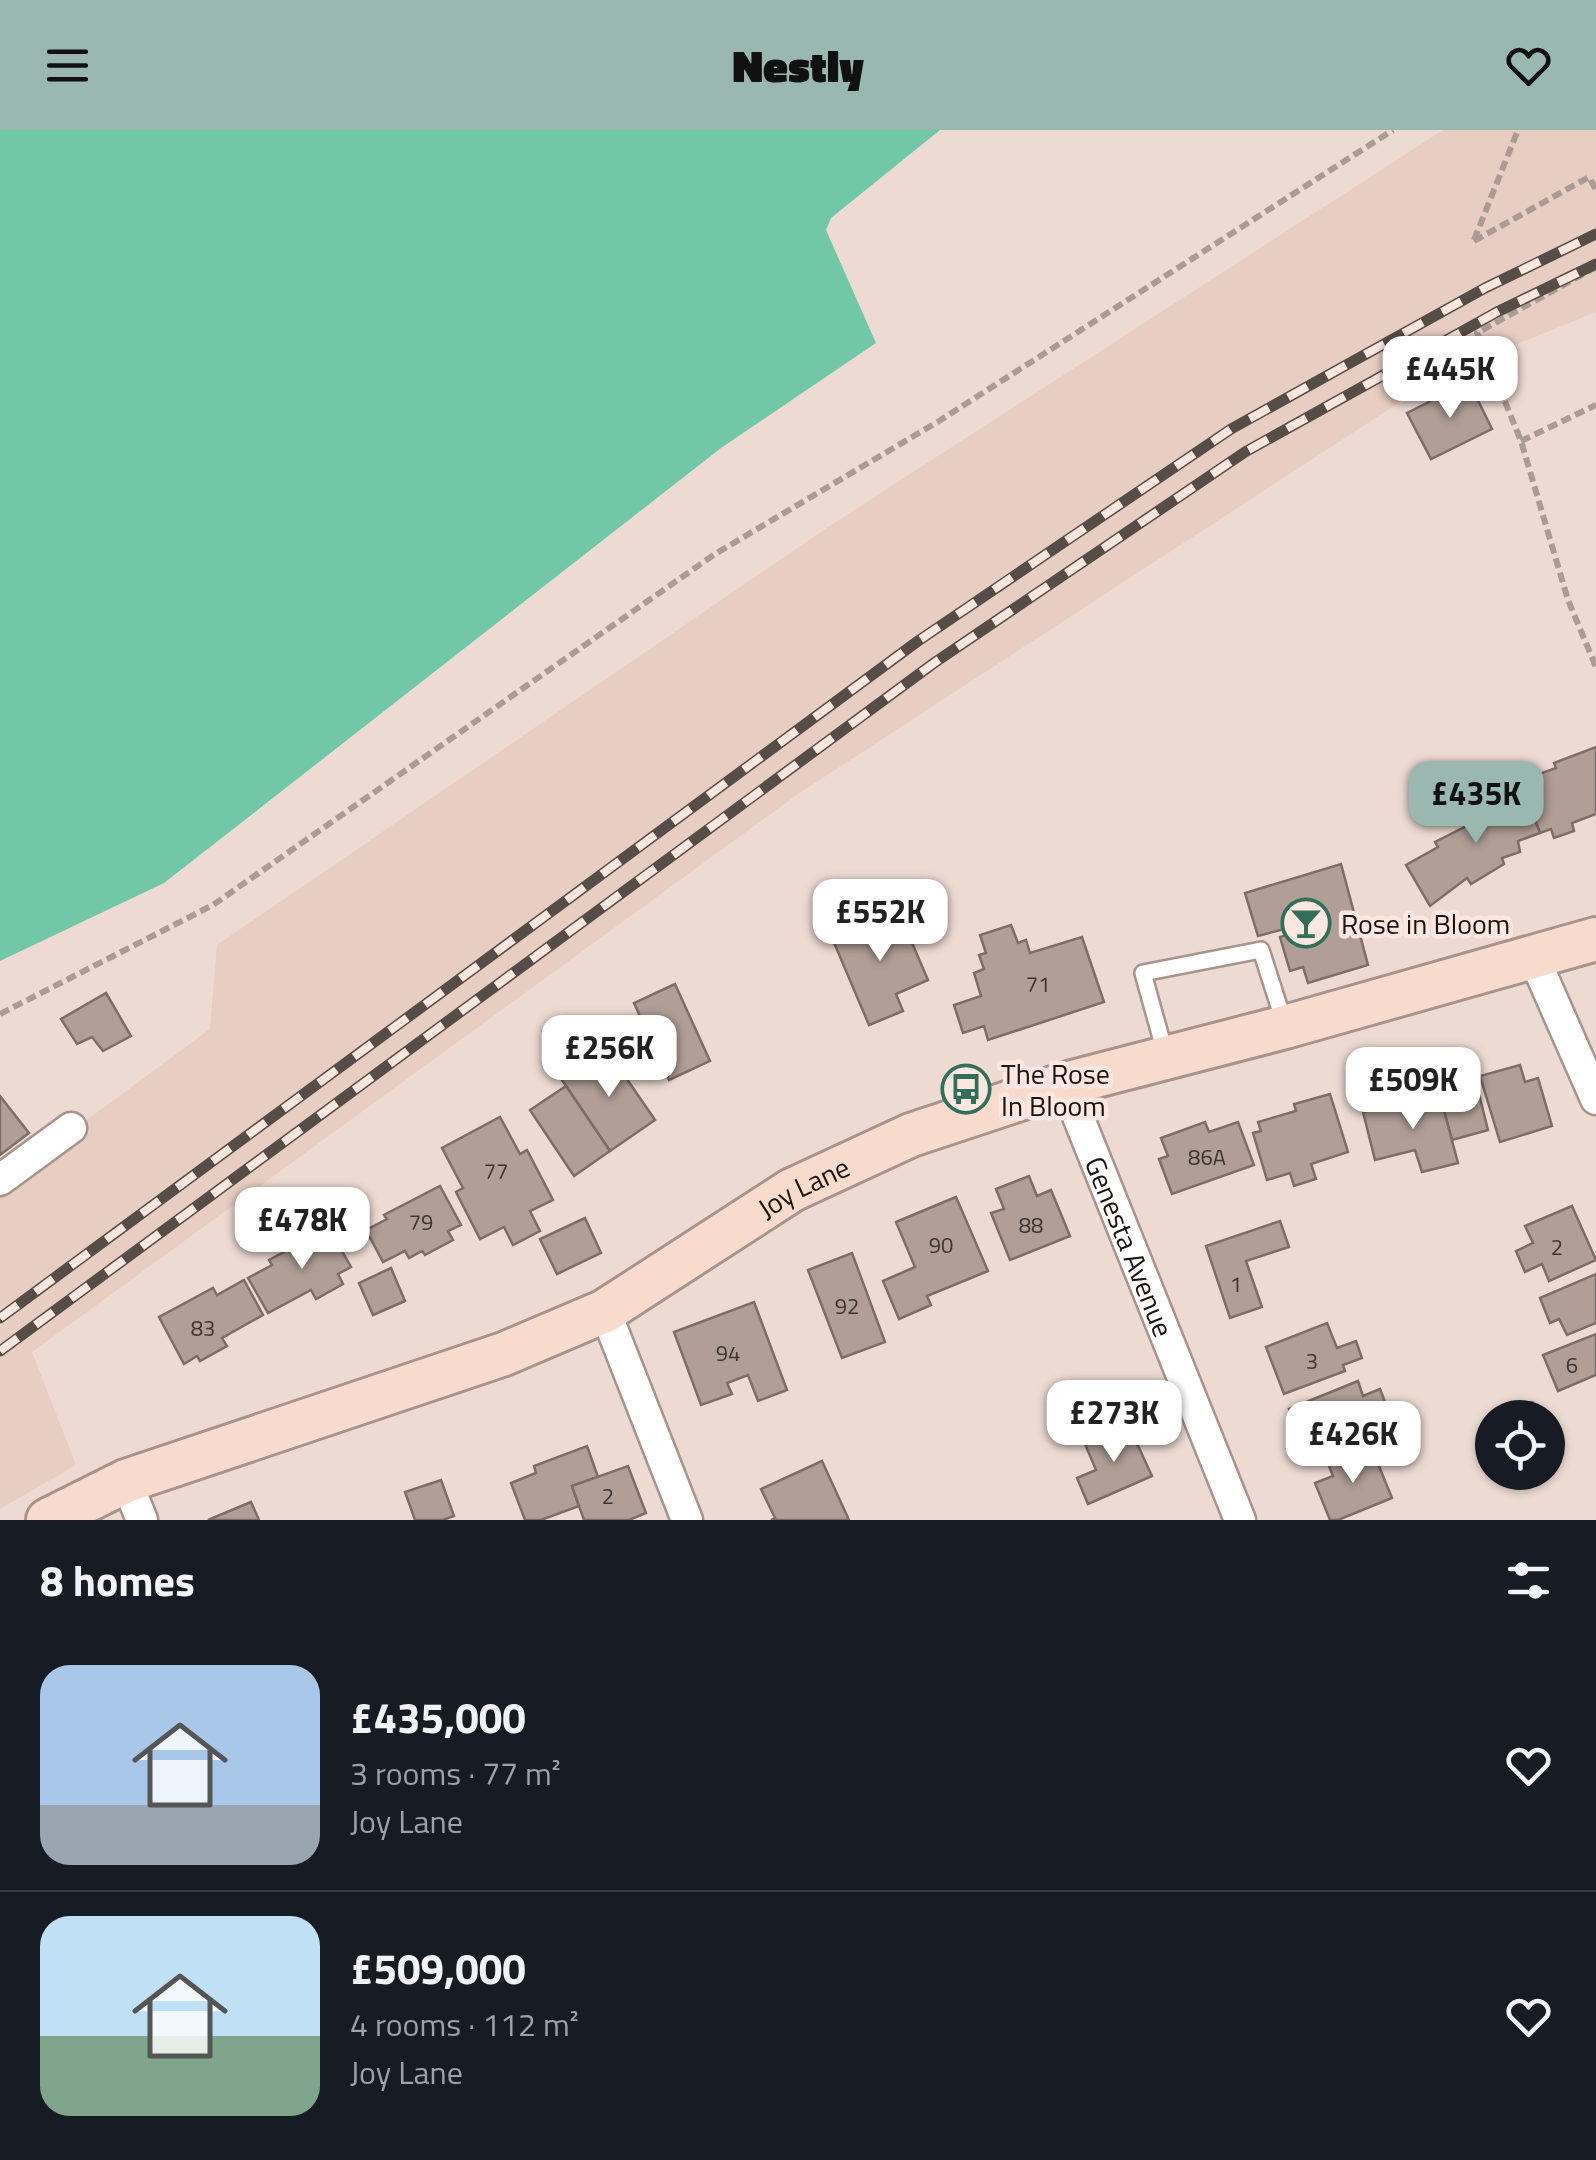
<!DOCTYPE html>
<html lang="en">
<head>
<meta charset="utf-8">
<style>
	:root { --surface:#171b24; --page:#20242c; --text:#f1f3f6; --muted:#9ea1a6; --line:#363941; --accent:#9bb8b0 }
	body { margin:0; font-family:"Titillium Web",sans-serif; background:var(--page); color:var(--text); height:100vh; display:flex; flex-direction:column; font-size:38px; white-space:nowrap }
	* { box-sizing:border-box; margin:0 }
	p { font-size:32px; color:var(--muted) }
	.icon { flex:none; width:55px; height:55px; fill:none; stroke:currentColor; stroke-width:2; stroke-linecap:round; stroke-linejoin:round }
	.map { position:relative; height:1390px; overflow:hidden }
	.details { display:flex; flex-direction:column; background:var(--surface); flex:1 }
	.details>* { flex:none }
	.fabs { position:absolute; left:1475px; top:1270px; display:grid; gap:20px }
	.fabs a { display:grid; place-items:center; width:90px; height:90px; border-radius:50%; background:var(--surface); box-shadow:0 2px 8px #0004; font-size:50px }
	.price { position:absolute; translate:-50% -85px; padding:0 22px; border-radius:20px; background:#fff; color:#222; font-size:32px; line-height:65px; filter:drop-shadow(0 2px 5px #0008) }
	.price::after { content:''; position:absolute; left:50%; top:60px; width:30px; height:22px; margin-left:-15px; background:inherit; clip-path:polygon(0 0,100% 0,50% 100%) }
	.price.active { background:var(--accent); color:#111 }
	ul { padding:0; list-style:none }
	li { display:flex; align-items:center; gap:30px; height:250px; padding:0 40px }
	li+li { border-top:2px solid var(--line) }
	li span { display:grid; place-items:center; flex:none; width:280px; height:200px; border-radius:30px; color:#555 }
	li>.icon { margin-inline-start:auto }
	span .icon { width:120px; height:120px; fill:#fffc; stroke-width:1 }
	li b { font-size:42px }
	h2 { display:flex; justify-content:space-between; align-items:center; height:120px; padding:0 40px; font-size:42px }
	header { display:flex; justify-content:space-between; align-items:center; height:130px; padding:0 40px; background:var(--accent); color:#111; font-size:45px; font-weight:800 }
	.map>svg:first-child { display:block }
	.built { fill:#e8cdc3 }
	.water { fill:#73c7a9 }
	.building { fill:#b09e97; stroke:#7e6d67; stroke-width:2.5 }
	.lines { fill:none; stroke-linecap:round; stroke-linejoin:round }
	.lane-casing { stroke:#a6948d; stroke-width:20 }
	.street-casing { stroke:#a6948d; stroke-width:35 }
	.secondary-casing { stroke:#a6948d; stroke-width:48 }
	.path { stroke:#aa9b95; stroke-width:6; stroke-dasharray:10 5; stroke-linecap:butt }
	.lane { stroke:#fff; stroke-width:15 }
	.street { stroke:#fff; stroke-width:30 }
	.secondary { stroke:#f9dbce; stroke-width:42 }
	.rail-casing { stroke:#564c48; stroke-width:11 }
	.rail { stroke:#fbe7e0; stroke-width:8; stroke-dasharray:22; stroke-linecap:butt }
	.labels { text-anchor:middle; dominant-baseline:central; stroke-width:9; stroke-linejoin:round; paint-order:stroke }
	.number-label { font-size:22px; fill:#3e3531 }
	.poi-label { font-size:28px; fill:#18120f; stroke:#fbe7e0; text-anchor:start }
	.street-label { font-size:28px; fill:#18120f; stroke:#fbe7e0 }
</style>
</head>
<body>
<header><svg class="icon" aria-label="menu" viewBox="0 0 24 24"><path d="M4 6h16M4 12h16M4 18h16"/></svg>Nestly<svg class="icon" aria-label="heart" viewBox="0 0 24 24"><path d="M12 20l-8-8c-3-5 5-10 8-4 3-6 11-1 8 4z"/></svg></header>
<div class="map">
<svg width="1596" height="1390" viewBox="0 0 1596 1390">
	<rect width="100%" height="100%" fill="#eddad3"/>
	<path class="built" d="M 1443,0 L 1596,0 L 1596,182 L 1443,244 L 798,664 L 32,1222 L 76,1335 L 0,1379 L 0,1054 L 210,899 L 217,815 L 828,397 Z"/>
	<path class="water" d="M 0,0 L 940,0 L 831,88 L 826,100 L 876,213 L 721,318 L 164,753 L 0,831 Z"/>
	<g class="building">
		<path d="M 1469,252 L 1492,299 L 1431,329 L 1407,283 Z"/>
		<path d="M 1596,617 L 1596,684 L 1572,693 L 1574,701 L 1554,708 L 1551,699 L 1540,703 L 1520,651 L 1556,638 L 1554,633 Z"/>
		<path d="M 1520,651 L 1540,703 L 1518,711 L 1520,722 L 1502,728 L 1504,734 L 1471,754 L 1467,748 L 1430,776 L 1406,735 L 1438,717 L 1435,712 L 1498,680 L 1491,661 Z"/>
		<path d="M 1341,734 L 1368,835 L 1308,853 L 1303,837 L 1290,841 L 1280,807 L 1290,804 L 1288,798 L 1258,806 L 1245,763 Z"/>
		<path d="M 887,780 L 898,780 L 928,850 L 896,864 L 903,881 L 869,895 L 832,808 L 874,790 Z"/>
		<path d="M 1011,795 L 1018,813 L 1026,810 L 1030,823 L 1082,807 L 1104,872 L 988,910 L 984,896 L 963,903 L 954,875 L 981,866 L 974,843 L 984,839 L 979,825 L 986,823 L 980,805 Z"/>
		<path d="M 675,854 L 710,931 L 669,950 L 634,873 Z"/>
		<path d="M 106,863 L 131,906 L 103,921 L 92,907 L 77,914 L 61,889 Z"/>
		<path d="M 607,920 L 655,990 L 610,1021 L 562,950 Z"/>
		<path d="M 1520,935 L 1525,952 L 1538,948 L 1552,996 L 1500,1012 L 1480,946 Z"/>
		<path d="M 1476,952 L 1488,1000 L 1452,1010 L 1439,962 Z"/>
		<path d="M 566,956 L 610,1021 L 574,1046 L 530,980 Z"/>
		<path d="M 1439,962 L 1458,1033 L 1422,1042 L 1415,1020 L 1375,1030 L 1363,982 Z"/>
		<path d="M 1330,964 L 1348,1022 L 1311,1034 L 1316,1049 L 1294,1056 L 1290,1043 L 1267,1050 L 1253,1003 L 1261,1001 L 1258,992 L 1296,981 L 1294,974 Z"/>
		<path d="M 0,966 L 29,1003 L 0,1025 Z"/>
		<path d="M 500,987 L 520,1024 L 527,1020 L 553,1070 L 530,1081 L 540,1101 L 513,1115 L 504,1097 L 480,1109 L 456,1062 L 463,1058 L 442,1018 Z"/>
		<path d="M 1205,992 L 1209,1002 L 1238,992 L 1254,1035 L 1172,1064 L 1159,1029 L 1168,1026 L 1161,1008 Z"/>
		<path d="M 1029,1046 L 1037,1066 L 1051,1060 L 1070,1106 L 1010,1130 L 991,1083 L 1004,1079 L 996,1059 Z"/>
		<path d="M 440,1056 L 461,1095 L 448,1101 L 453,1110 L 425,1125 L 422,1121 L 409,1128 L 405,1121 L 383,1132 L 366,1100 L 387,1089 L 384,1085 Z"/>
		<path d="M 956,1067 L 988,1141 L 927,1166 L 931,1175 L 899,1189 L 883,1151 L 915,1137 L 896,1092 Z"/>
		<path d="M 1572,1076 L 1596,1130 L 1549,1151 L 1542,1134 L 1525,1142 L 1516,1121 L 1533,1113 L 1525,1096 Z"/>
		<path d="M 585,1088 L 601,1123 L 557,1144 L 540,1109 Z"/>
		<path d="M 1280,1091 L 1289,1117 L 1246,1131 L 1262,1177 L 1230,1188 L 1206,1116 Z"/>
		<path d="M 329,1098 L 351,1137 L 338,1144 L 343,1154 L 316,1169 L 311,1160 L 268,1183 L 248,1148 L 272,1135 L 269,1130 Z"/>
		<path d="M 852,1123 L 885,1212 L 842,1228 L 808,1140 Z"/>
		<path d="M 391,1138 L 405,1171 L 373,1185 L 359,1153 Z"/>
		<path d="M 1596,1144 L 1596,1193 L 1567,1205 L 1559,1189 L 1550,1193 L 1540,1168 Z"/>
		<path d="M 244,1150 L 263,1185 L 222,1208 L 227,1216 L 200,1231 L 197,1226 L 184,1234 L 159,1187 L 213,1158 L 217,1165 Z"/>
		<path d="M 754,1172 L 787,1260 L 758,1271 L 748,1245 L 727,1253 L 732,1264 L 701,1275 L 674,1202 Z"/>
		<path d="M 1327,1193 L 1337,1218 L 1356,1211 L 1362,1228 L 1343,1235 L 1345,1241 L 1284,1264 L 1266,1217 Z"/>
		<path d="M 1596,1204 L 1596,1245 L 1558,1261 L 1543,1225 Z"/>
		<path d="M 1358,1251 L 1363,1266 L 1380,1259 L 1392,1290 L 1308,1325 L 1289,1279 Z"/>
		<path d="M 1129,1296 L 1152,1346 L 1088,1374 L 1077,1348 L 1096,1340 L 1085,1314 Z"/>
		<path d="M 587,1316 L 598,1347 L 572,1356 L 579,1376 L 541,1390 L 525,1390 L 511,1353 L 536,1343 L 534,1336 Z"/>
		<path d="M 1372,1319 L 1392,1368 L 1338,1390 L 1330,1390 L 1315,1353 L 1333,1346 L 1329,1336 Z"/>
		<path d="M 822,1331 L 849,1390 L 771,1390 L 775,1388 L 761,1359 Z"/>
		<path d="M 628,1336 L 646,1383 L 629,1390 L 584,1390 L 572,1356 Z"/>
		<path d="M 441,1350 L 454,1386 L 443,1390 L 415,1390 L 405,1362 Z"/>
		<path d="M 251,1372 L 259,1390 L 208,1390 Z"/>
	</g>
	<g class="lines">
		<g class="lane-casing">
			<path id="lane" d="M 1166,926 L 1143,843 L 1261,820 L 1284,892"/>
		</g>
		<g class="street-casing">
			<g id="street">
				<path d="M 1534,828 L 1596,969"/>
				<path id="s1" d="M 1065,954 L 1240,1390"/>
				<path d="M 0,1050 L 71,998"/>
				<path d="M 605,1181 L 687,1390"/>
				<path d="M 126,1351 L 142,1390"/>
			</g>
		</g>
		<g class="secondary-casing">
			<g id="secondary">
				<path id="s2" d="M 48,1390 L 126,1351 L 504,1224 L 605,1181 L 792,1060 L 911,1005 L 1065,954 L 1285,897 L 1596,809"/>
			</g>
		</g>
		<g class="path">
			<path d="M 1474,110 L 1518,0"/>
			<path d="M 1474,111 L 1589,47 L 1596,60"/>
			<path d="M 1596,137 L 1477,203 L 1521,311 L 1568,470 L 1596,537"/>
			<path d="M 1521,311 L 1596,275"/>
			<path d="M 0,884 L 213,775 L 715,424 L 939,291 L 1393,0"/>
		</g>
		<use href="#lane" class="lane"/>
		<use href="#street" class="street"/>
		<use href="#secondary" class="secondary"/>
		<g class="rail-casing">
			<g id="rail">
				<path d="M 0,1188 L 918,511 L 1231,299 L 1485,158 L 1596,104"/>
				<path d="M 0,1221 L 934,533 L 1245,322 L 1497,182 L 1596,134"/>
			</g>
		</g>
		<use href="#rail" class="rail"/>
	</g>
	<defs>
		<g id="bar-ring" transform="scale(2.5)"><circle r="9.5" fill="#fbe7e0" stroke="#326f5a" stroke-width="1.5"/><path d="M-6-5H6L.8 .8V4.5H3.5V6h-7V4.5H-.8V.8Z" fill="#326f5a"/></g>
		<g id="bus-ring" transform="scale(2.5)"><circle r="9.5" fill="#fbe7e0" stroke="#326f5a" stroke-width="1.5"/><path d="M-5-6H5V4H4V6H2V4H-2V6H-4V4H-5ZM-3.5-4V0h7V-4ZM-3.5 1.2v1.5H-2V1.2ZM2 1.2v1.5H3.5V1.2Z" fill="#326f5a"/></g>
	</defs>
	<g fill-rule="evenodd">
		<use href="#bar-ring" x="1306" y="793"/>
		<use href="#bus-ring" x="966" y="959"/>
	</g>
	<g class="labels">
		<g class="number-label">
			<text x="1038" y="854">71</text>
			<text x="1207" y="1027">86A</text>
			<text x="496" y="1041">77</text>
			<text x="421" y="1092">79</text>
			<text x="1031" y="1095">88</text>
			<text x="941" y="1115">90</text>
			<text x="1557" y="1117">2</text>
			<text x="1236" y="1154">1</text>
			<text x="847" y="1176">92</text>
			<text x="203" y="1198">83</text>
			<text x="728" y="1223">94</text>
			<text x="1312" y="1231">3</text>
			<text x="1572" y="1235">6</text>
			<text x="608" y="1366">2</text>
		</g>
		<g class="poi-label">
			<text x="1341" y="793">Rose in Bloom</text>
			<text x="1001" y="943">The Rose<tspan x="1001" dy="32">In Bloom</tspan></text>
		</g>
		<g class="street-label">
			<text stroke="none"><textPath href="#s2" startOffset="830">Joy Lane</textPath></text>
			<text stroke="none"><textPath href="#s1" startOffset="175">Genesta Avenue</textPath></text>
		</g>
	</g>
</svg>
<div class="fabs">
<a><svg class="icon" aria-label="locate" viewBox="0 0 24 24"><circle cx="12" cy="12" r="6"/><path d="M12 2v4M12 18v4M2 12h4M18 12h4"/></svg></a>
</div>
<b class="price" style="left:1450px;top:291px">£445K</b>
<b class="price active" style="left:1476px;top:716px">£435K</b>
<b class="price" style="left:880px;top:834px">£552K</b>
<b class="price" style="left:609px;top:970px">£256K</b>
<b class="price" style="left:1413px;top:1002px">£509K</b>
<b class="price" style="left:302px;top:1142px">£478K</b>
<b class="price" style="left:1114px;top:1335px">£273K</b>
<b class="price" style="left:1353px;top:1356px">£426K</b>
</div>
<section class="details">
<h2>8 homes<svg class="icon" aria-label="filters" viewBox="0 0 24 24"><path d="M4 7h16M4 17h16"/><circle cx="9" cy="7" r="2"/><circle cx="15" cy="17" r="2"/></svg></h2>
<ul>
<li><span style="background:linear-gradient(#a9c7e8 70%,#9aa5b1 0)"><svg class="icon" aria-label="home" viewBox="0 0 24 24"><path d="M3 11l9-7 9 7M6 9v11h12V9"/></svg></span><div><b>£435,000</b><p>3 rooms · 77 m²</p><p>Joy Lane</p></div><svg class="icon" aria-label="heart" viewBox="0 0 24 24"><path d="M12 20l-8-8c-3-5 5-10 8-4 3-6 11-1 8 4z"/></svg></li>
<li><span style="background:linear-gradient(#bfe0f5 60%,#7fa58c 0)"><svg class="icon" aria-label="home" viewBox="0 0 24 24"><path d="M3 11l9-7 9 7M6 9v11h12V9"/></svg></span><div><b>£509,000</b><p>4 rooms · 112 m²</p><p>Joy Lane</p></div><svg class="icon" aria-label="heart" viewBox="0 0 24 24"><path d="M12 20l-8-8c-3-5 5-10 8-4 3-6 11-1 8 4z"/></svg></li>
</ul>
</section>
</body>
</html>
